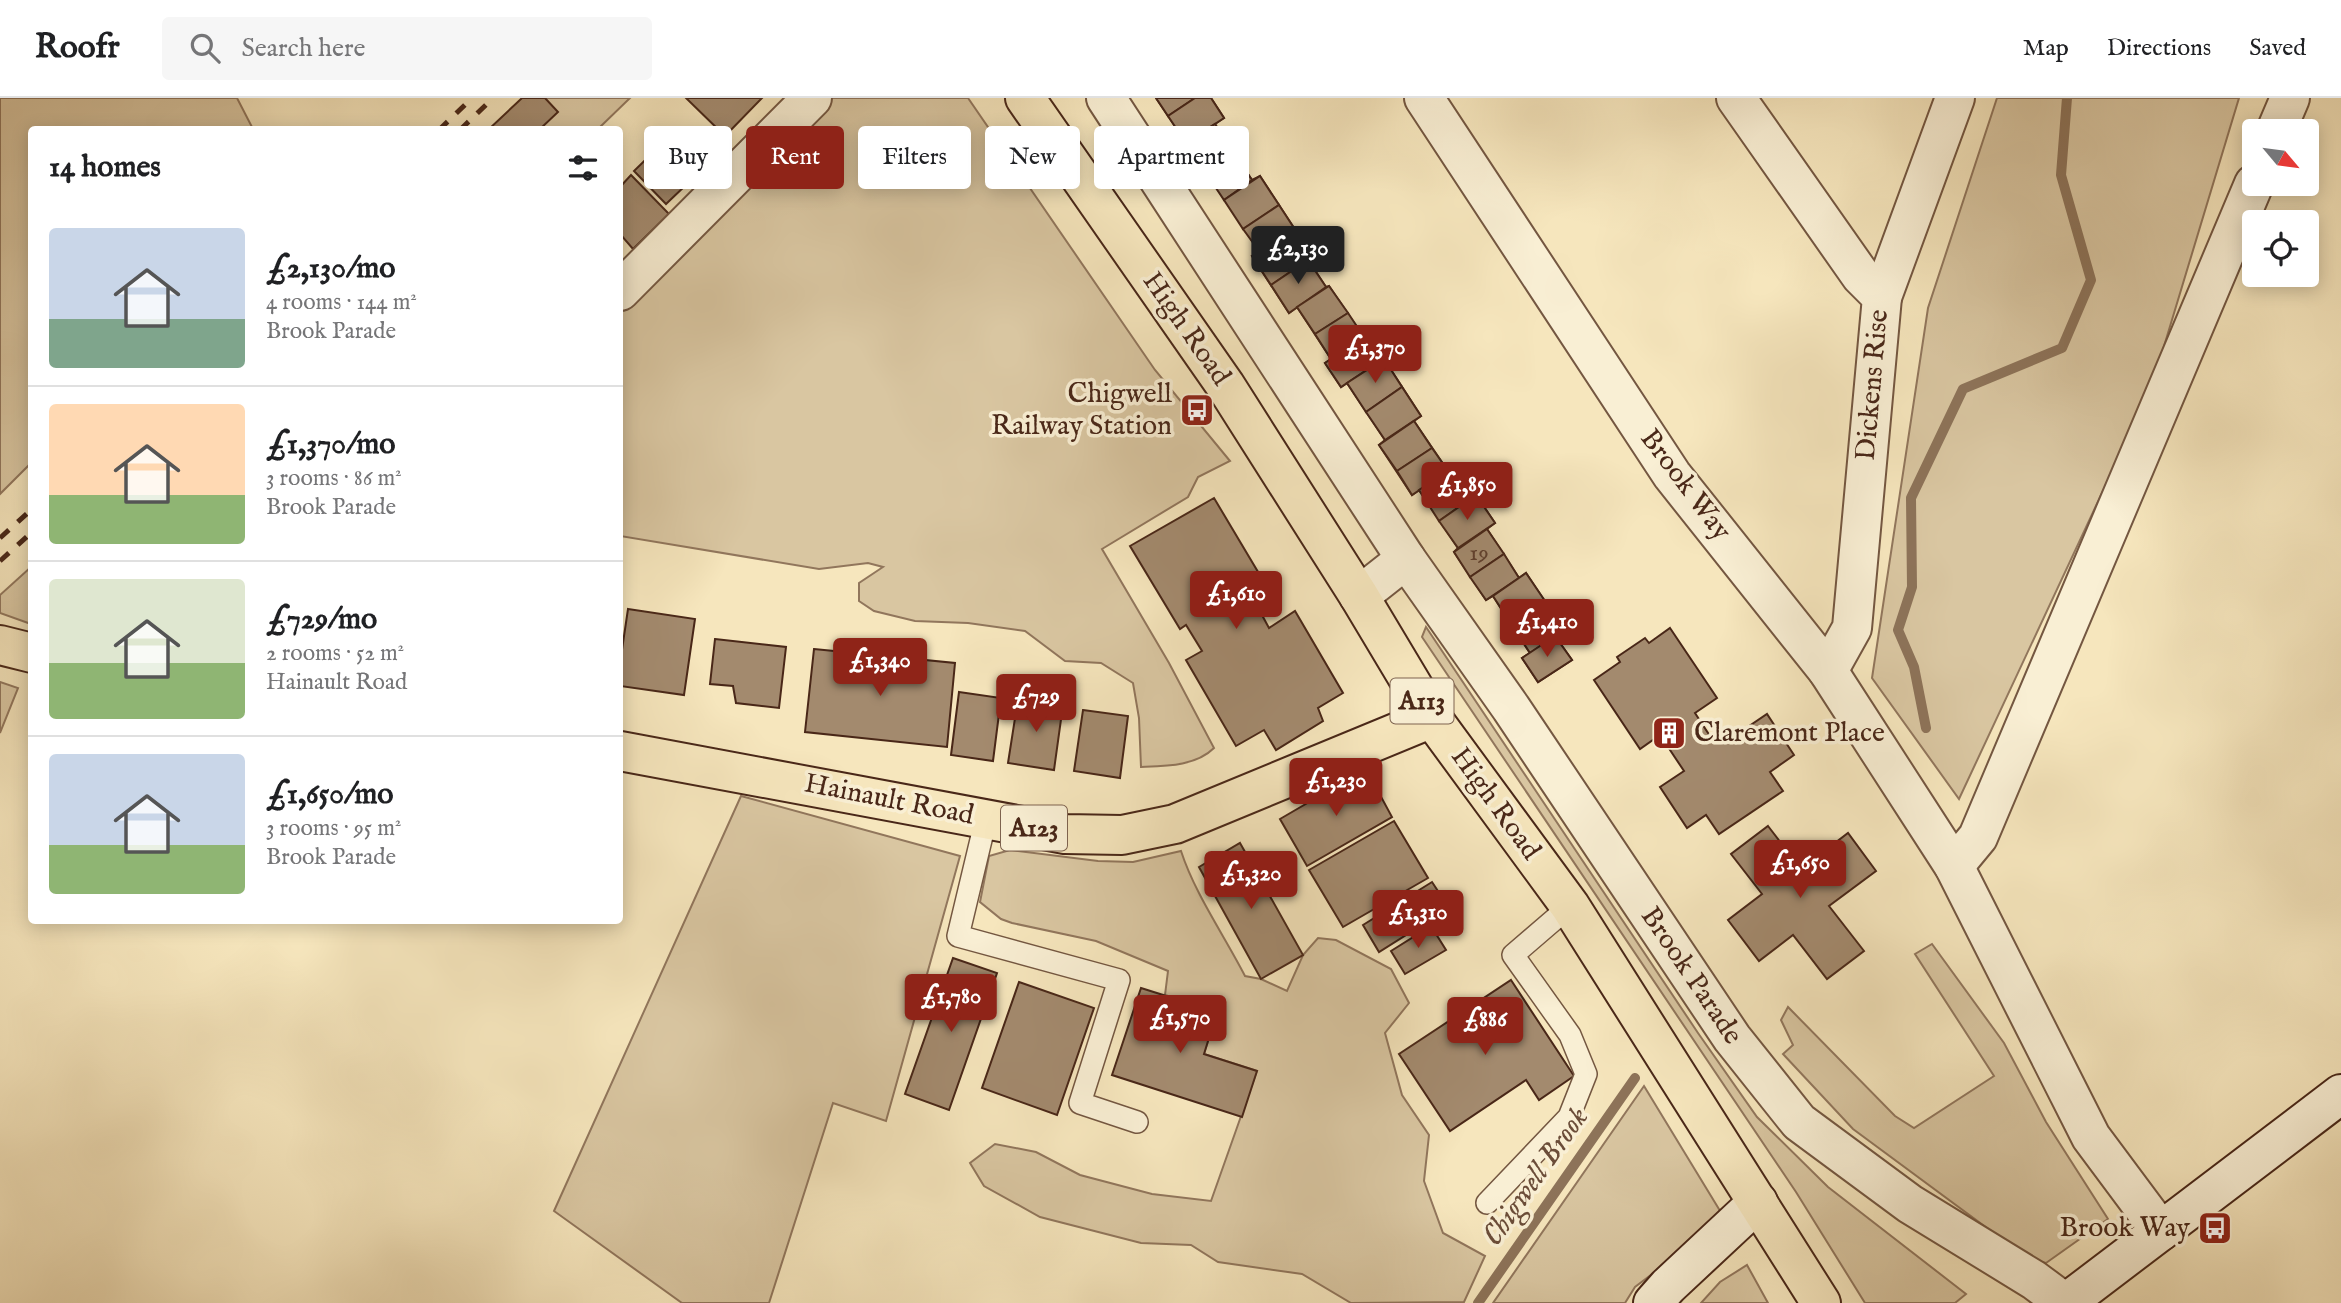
<!DOCTYPE html>
<html lang="en">
<head>
<meta charset="utf-8">
<style>
	:root { --surface:#fff; --page:#f6f6f6; --text:#202124; --muted:#757577; --line:#e0e0e0; --accent:#8f2418 }
	body { margin:0; font-family:"IM FELL English",serif; background:var(--page); color:var(--text); height:100vh; display:flex; flex-direction:column; font-size:26px; white-space:nowrap }
	* { box-sizing:border-box; margin:0 }
	p { font-size:23px; color:var(--muted) }
	.icon { flex:none; width:38px; height:38px; fill:none; stroke:currentColor; stroke-width:2; stroke-linecap:round; stroke-linejoin:round }
	.map { position:relative; flex:1; overflow:hidden }
	.details { position:absolute; left:28px; top:28px; width:595px; height:798px; display:flex; flex-direction:column; background:var(--surface); border-radius:7px; box-shadow:0 4px 18px #0003 }
	.details>* { flex:none }
	.guide { position:absolute; left:644px; top:28px; width:665px; height:63px; display:flex; gap:14px }
	.needle { width:46px; rotate:119deg }
	.tools { position:absolute; left:2242px; top:21px; display:grid; gap:14px }
	.tools a { display:grid; place-items:center; width:77px; height:77px; border-radius:7px; background:var(--surface); box-shadow:0 4px 18px #0003; font-size:35px }
	.price { position:absolute; translate:-50% -60px; padding:0 16px; border-radius:7px; background:var(--accent); color:#fff; font-size:23px; line-height:46px; filter:drop-shadow(0 2px 4px #0008) }
	.price::after { content:''; position:absolute; left:50%; top:42px; width:21px; height:16px; margin-left:-10px; background:inherit; clip-path:polygon(0 0,100% 0,50% 100%) }
	.price.active { background:#222; color:#fff }
	ul { padding:0; list-style:none }
	li { display:flex; align-items:center; gap:21px; height:175px; padding:0 21px }
	li+li { border-top:2px solid var(--line) }
	li span { display:grid; place-items:center; flex:none; width:196px; height:140px; border-radius:7px; color:#555 }
	li>.icon { margin-inline-start:auto }
	span .icon { width:84px; height:84px; fill:#fffc; stroke-width:1 }
	li b { font-size:30px }
	h2 { display:flex; justify-content:space-between; align-items:center; height:84px; padding:0 21px; font-size:30px }
	.pill { padding:0 24px; border-radius:7px; background:var(--surface); box-shadow:0 4px 18px #0003; font-size:24px; line-height:63px }
	.pill.active { background:var(--accent); color:#fff }
	header { display:flex; align-items:center; gap:42px; box-sizing:border-box; height:98px; padding:0 35px; background:var(--surface); border-bottom:2px solid var(--line) }
	header strong { font-size:33px }
	nav { display:flex; gap:38px; margin-inline-start:auto; font-size:24px }
	.search { width:490px; height:63px; background:var(--page); display:flex; align-items:center; gap:18px; box-sizing:border-box; padding:0 24px; border-radius:7px; color:var(--muted); font-size:26px }
	.map>svg:first-child { display:block }
	.green { fill:#d9c6a1; stroke:#91765c; stroke-width:2 }
	.lines { fill:none; stroke-linecap:round; stroke-linejoin:round }
	.stream { stroke:#8d7359; stroke-width:10 }
	.building { fill:#a38a6e; stroke:#492718; stroke-width:2 }
	.lane-casing { stroke:#745741; stroke-width:24 }
	.street-casing { stroke:#745741; stroke-width:42 }
	.secondary-casing { stroke:#492718; stroke-width:42 }
	.primary-casing { stroke:#492718; stroke-width:42 }
	.lane { stroke:#f9efd4; stroke-width:21 }
	.street { stroke:#f9efd4; stroke-width:38 }
	.secondary { stroke:#f9efd4; stroke-width:38 }
	.primary { stroke:#f6e6bd; stroke-width:38 }
	.rail { stroke:#492718; stroke-width:5; stroke-dasharray:12 12; stroke-linecap:butt }
	.labels { text-anchor:middle; dominant-baseline:central; stroke-width:7; stroke-linejoin:round; paint-order:stroke }
	.number-label { font-size:24px; fill:#60402e }
	.shield { fill:#f9efd4; stroke:#7e6350; stroke-width:2 }
	.shield-label { font-size:26px; font-weight:bold; fill:#492718 }
	.street-label { font-size:28px; fill:#492718; stroke:#f9efd4 }
	.poi-label { font-size:28px; fill:#492718; stroke:#f9efd4; text-anchor:end }
	.water-label { font-size:30px; font-style:italic; fill:#6b4d39; stroke:#f9efd4 }
</style>
</head>
<body>
<header>
<strong>Roofr</strong>
<div class="search"><svg class="icon" aria-label="search" viewBox="0 0 24 24"><circle cx="10" cy="10" r="6"/><path d="M15 15l6 6"/></svg>Search here</div>
<nav><a>Map</a><a>Directions</a><a>Saved</a></nav>
</header>
<div class="map">
<svg width="2341" height="1205" viewBox="0 0 2341 1205">
	<rect width="100%" height="100%" fill="#f6e6bd"/>
	<filter id="stains"><feTurbulence type="fractalNoise" baseFrequency=".00286" numOctaves="4"/><feColorMatrix values="0 0 0 0 .2 0 0 0 0 .09 0 0 0 0 .02 0 0 0 .5 -.17"/></filter>
	<radialGradient id="worn" r=".72"><stop offset=".6" stop-color="#630" stop-opacity="0"/><stop offset="1" stop-color="#630" stop-opacity=".3"/></radialGradient>
	<g class="green">
		<path d="M 0,0 L 237,0 L 253,31 L 32,32 L 31,365 L 0,396 Z"/>
		<path d="M 545,0 L 630,0 L 598,31 L 539,32 Z"/>
		<path d="M 820,0 L 968,0 L 1155,272 L 1230,363 L 1198,379 L 1188,399 L 1102,451 L 1169,565 L 1214,650 C 1196,668 1166,668 1141,669 L 1139,620 L 1133,585 L 1101,565 L 1065,563 L 1025,533 L 968,525 L 915,523 L 874,513 L 859,503 L 859,485 L 883,469 L 868,465 L 819,471 L 620,438 L 620,200 Z"/>
		<path d="M 1997,0 L 2239,0 L 2152,288 L 1959,701 L 1872,580 L 1928,210 Z"/>
		<path d="M 31,469 L 31,526 L 0,515 L 0,497 Z"/>
		<path d="M 1426,529 L 1698,935 L 1757,1019 L 1828,1089 L 1966,1196 L 1955,1205 L 1865,1205 L 1796,1094 L 1422,539 Z"/>
		<path d="M 0,584 L 18,590 L 0,635 Z"/>
		<path d="M 741,698 L 960,758 L 886,1023 L 833,1005 L 769,1205 L 682,1205 L 554,1113 Z"/>
		<path d="M 1010,752 L 1098,763 L 1133,764 L 1181,753 C 1195,796 1224,837 1245,878 L 1261,881 L 1287,893 L 1303,857 L 1318,840 L 1336,842 L 1391,871 L 1409,905 L 1385,935 L 1402,997 L 1429,1037 L 1424,1083 L 1443,1135 L 1485,1158 L 1464,1204 L 1351,1205 L 1302,1176 L 1218,1164 L 1191,1147 L 1141,1145 L 1040,1119 L 984,1088 L 970,1065 L 995,1046 L 1036,1054 L 1080,1077 L 1152,1096 L 1211,1103 L 1257,973 L 1204,956 L 1217,914 L 1165,897 L 1168,873 L 1096,843 L 1012,825 L 1001,821 L 980,804 L 989,758 Z"/>
		<path d="M 1932,846 L 2004,945 L 2046,1024 L 2108,1121 L 2046,1165 L 2029,1161 L 1853,1031 L 1783,956 L 1793,947 L 1781,922 L 1788,909 L 1895,1018 L 1914,1030 L 1994,978 L 1915,856 Z"/>
		<path d="M 1644,988 L 1725,1121 L 1635,1189 L 1625,1205 L 1493,1205 Z"/>
		<path d="M 1747,1167 L 1768,1205 L 1701,1205 L 1720,1184 Z"/>
	</g>
	<g class="lines">
		<g class="stream">
			<path d="M 1926,630 L 1914,569 L 1898,532 L 1912,489 L 1911,400 L 1963,291 L 2062,250 L 2091,182 L 2061,77 L 2067,0"/>
			<path d="M 1478,1205 L 1635,980"/>
		</g>
	</g>
	<g class="building">
		<path d="M 522,0 L 545,0 L 558,14 L 539,32 L 488,32 Z"/>
		<path d="M 686,0 L 762,0 L 725,38 Z"/>
		<path d="M 1156,0 L 1211,0 L 1224,20 L 1215,26 L 1252,82 L 1260,78 L 1294,130 L 1289,133 L 1326,189 L 1329,188 L 1380,263 L 1384,261 L 1421,318 L 1414,323 L 1448,373 L 1456,367 L 1476,397 L 1495,425 L 1487,431 L 1519,480 L 1526,475 L 1564,532 L 1555,538 L 1572,562 L 1538,584 L 1522,560 L 1530,555 L 1513,529 L 1493,498 L 1486,502 L 1454,454 L 1458,450 L 1419,392 L 1412,397 L 1379,347 L 1385,342 L 1347,285 L 1341,289 L 1325,265 L 1331,261 L 1297,209 L 1289,215 L 1252,158 L 1259,153 Z"/>
		<path d="M 1156,0 L 1195,0 L 1168,18 Z"/>
		<path d="M 1195,0 L 1211,0 L 1224,20 L 1186,45 L 1168,18 Z"/>
		<path d="M 1215,26 L 1234,55 L 1206,75 L 1186,45 Z"/>
		<path d="M 678,30 L 710,64 L 666,106 L 634,73 Z"/>
		<path d="M 1234,55 L 1252,82 L 1224,102 L 1206,75 Z"/>
		<path d="M 631,77 L 669,116 L 633,151 L 620,136 L 620,89 Z"/>
		<path d="M 1260,78 L 1279,107 L 1243,131 L 1224,102 Z"/>
		<path d="M 1279,107 L 1294,130 L 1259,153 L 1243,131 Z"/>
		<path d="M 1289,133 L 1308,162 L 1271,187 L 1252,158 Z"/>
		<path d="M 1308,162 L 1326,189 L 1289,215 L 1271,187 Z"/>
		<path d="M 1329,188 L 1348,215 L 1315,236 L 1297,209 Z"/>
		<path d="M 1348,215 L 1364,239 L 1331,261 L 1315,236 Z"/>
		<path d="M 1364,239 L 1380,263 L 1341,289 L 1325,265 Z"/>
		<path d="M 1384,261 L 1402,289 L 1366,314 L 1347,285 Z"/>
		<path d="M 1402,289 L 1421,318 L 1385,342 L 1366,314 Z"/>
		<path d="M 1414,323 L 1432,350 L 1397,373 L 1379,347 Z"/>
		<path d="M 1432,350 L 1448,373 L 1412,397 L 1397,373 Z"/>
		<path d="M 1456,367 L 1476,397 L 1439,423 L 1419,392 Z"/>
		<path d="M 1476,397 L 1495,425 L 1458,450 L 1439,423 Z"/>
		<path d="M 1214,400 L 1264,484 L 1249,493 L 1269,530 L 1295,513 L 1343,595 L 1318,610 L 1323,623 L 1276,652 L 1264,632 L 1236,648 L 1186,562 L 1202,553 L 1186,527 L 1180,531 L 1130,448 Z"/>
		<path d="M 1487,431 L 1504,456 L 1470,479 L 1454,454 Z"/>
		<path d="M 1504,456 L 1519,480 L 1486,502 L 1470,479 Z"/>
		<path d="M 1526,475 L 1547,506 L 1513,529 L 1493,498 Z"/>
		<path d="M 1547,506 L 1564,532 L 1530,555 L 1513,529 Z"/>
		<path d="M 628,511 L 695,521 L 684,597 L 620,588 L 620,565 Z"/>
		<path d="M 1670,530 L 1717,600 L 1695,615 L 1712,641 L 1724,633 L 1730,641 L 1767,616 L 1794,657 L 1770,674 L 1783,693 L 1719,736 L 1706,717 L 1687,730 L 1660,689 L 1684,673 L 1660,637 L 1640,651 L 1594,582 L 1620,564 L 1617,559 L 1645,540 L 1649,545 Z"/>
		<path d="M 1555,538 L 1572,562 L 1538,584 L 1522,560 Z"/>
		<path d="M 715,541 L 786,549 L 779,610 L 736,605 L 733,588 L 710,586 Z"/>
		<path d="M 814,551 L 955,565 L 947,649 L 805,634 Z"/>
		<path d="M 959,594 L 1001,600 L 993,663 L 951,657 Z"/>
		<path d="M 1018,601 L 1063,607 L 1054,672 L 1008,665 Z"/>
		<path d="M 1083,612 L 1128,618 L 1120,680 L 1074,673 Z"/>
		<path d="M 1366,671 L 1392,719 L 1307,768 L 1280,721 Z"/>
		<path d="M 1394,723 L 1428,780 L 1343,829 L 1309,772 Z"/>
		<path d="M 1768,728 L 1801,771 L 1848,735 L 1876,773 L 1829,808 L 1864,853 L 1827,881 L 1793,837 L 1759,863 L 1728,822 L 1762,796 L 1731,756 Z"/>
		<path d="M 1240,745 L 1303,857 L 1261,881 L 1199,769 Z"/>
		<path d="M 1432,784 L 1449,810 L 1379,854 L 1363,827 Z"/>
		<path d="M 1431,828 L 1446,852 L 1405,876 L 1391,853 Z"/>
		<path d="M 953,860 L 997,875 L 949,1012 L 905,996 Z"/>
		<path d="M 1511,882 L 1574,978 L 1539,1002 L 1526,982 L 1450,1033 L 1399,956 Z"/>
		<path d="M 1019,884 L 1094,910 L 1057,1017 L 982,990 Z"/>
		<path d="M 1141,890 L 1217,914 L 1204,956 L 1257,973 L 1242,1019 L 1112,977 Z"/>
	</g>
	<g class="lines">
		<g class="lane-casing">
			<g id="lane">
				<path d="M 986,721 L 958,838 L 1119,882 L 1080,1005 L 1137,1024"/>
				<path d="M 1487,1105 L 1569,1019 L 1586,976 L 1570,937 L 1513,857 L 1570,808"/>
			</g>
		</g>
		<g class="street-casing">
			<g id="street">
				<path d="M 1106,0 L 1406,461 L 1511,610 L 1732,940 L 1799,1024 L 1910,1106 L 2034,1182 L 2065,1205"/>
				<path d="M 1424,0 L 1672,377 L 1828,573 L 1954,768 L 2091,1039 L 2161,1133"/>
				<path d="M 1736,0 L 1861,178 L 1882,199 L 1852,530 L 1828,573"/>
				<path d="M 2276,33 L 2290,0"/>
				<path d="M 620,193 L 812,0"/>
				<path d="M 1882,199 L 1955,0"/>
				<path d="M 1359,498 L 1406,461"/>
				<path d="M 1954,768 L 1978,739 L 2254,86"/>
			</g>
		</g>
		<g class="secondary-casing">
			<g id="secondary">
				<path d="M 1653,1205 L 1668,1188 L 1758,1104"/>
				<path d="M 2066,1205 L 2341,996"/>
			</g>
		</g>
		<g class="primary-casing">
			<g id="primary">
				<path d="M 1025,0 L 1225,287 L 1359,498 L 1432,620 L 1570,808 L 1821,1205"/>
				<path d="M 0,547 L 32,555"/>
				<path d="M 620,653 L 1065,736 L 1122,737 L 1175,726 L 1432,620"/>
			</g>
		</g>
		<use href="#lane" class="lane"/>
		<use href="#street" class="street"/>
		<use href="#secondary" class="secondary"/>
		<use href="#primary" class="primary"/>
		<g class="rail">
			<path d="M 439,32 L 472,0"/>
			<path d="M 460,32 L 493,0"/>
			<path d="M 0,440 L 32,411"/>
			<path d="M 0,463 L 32,434"/>
		</g>
	</g>
	<defs>
		<g id="bus-square" transform="scale(1.75)"><rect x="-9" y="-9" width="18" height="18" rx="4" fill="#8f2418" stroke="#f9efd4"/><path d="M-5-6H5V4H4V6H2V4H-2V6H-4V4H-5ZM-3.5-4V0h7V-4ZM-3.5 1.2v1.5H-2V1.2ZM2 1.2v1.5H3.5V1.2Z" fill="#fff"/></g>
		<g id="building-square" transform="scale(1.75)"><rect x="-9" y="-9" width="18" height="18" rx="4" fill="#8f2418" stroke="#f9efd4"/><path d="M-4-6H4V6H1V3H-1V6H-4ZM-2.5-4.3h1.7v1.8h-1.7ZM.8-4.3h1.7v1.8H.8ZM-2.5-1h1.7V.8h-1.7ZM.8-1h1.7V.8H.8Z" fill="#fff"/></g>
	</defs>
	<g fill-rule="evenodd">
		<use href="#bus-square" x="1197" y="312"/>
		<use href="#building-square" x="1669" y="635"/>
		<use href="#bus-square" x="2215" y="1130"/>
	</g>
	<g class="labels">
		<g class="number-label">
			<text x="1479" y="455">19</text>
		</g>
		<g class="shield">
			<rect x="1390.5" y="580.5" width="63" height="45" rx="5"/>
			<rect x="1001" y="707.5" width="66" height="45" rx="5"/>
		</g>
		<g class="shield-label">
			<text x="1422" y="603">A113</text>
			<text x="1034" y="730">A123</text>
		</g>
		<g class="street-label">
			<text transform="translate(1186 231) rotate(55)">High Road</text>
			<text transform="translate(1873 287) rotate(-85)">Dickens Rise</text>
			<text transform="translate(1685 387) rotate(53)">Brook Way</text>
			<text transform="translate(889 702) rotate(11)">Hainault Road</text>
			<text transform="translate(1495 706) rotate(54)">High Road</text>
			<text transform="translate(1691 878) rotate(56)">Brook Parade</text>
		</g>
		<g class="poi-label">
			<text x="1172" y="296">Chigwell<tspan x="1172" dy="32">Railway Station</tspan></text>
			<text x="1694" y="635" text-anchor="start">Claremont Place</text>
			<text x="2190" y="1130">Brook Way</text>
		</g>
		<g class="water-label">
			<text transform="translate(1536 1079) rotate(-55)">Chigwell Brook</text>
		</g>
	</g>
	<rect width="100%" height="100%" filter="url(#stains)"/>
	<rect width="100%" height="100%" fill="url(#worn)"/>
</svg>
<div class="tools">
<a><svg class="needle" viewBox="-14 -14 28 28"><path d="M0-13l5 13h-10z" fill="#e53935"/><path d="M0 13l5-13h-10z" fill="#757577"/></svg></a>
<a><svg class="icon" aria-label="locate" viewBox="0 0 24 24"><circle cx="12" cy="12" r="6"/><path d="M12 2v4M12 18v4M2 12h4M18 12h4"/></svg></a>
</div>
<b class="price active" style="left:1298px;top:188px">£2,130</b>
<b class="price" style="left:1375px;top:287px">£1,370</b>
<b class="price" style="left:1467px;top:424px">£1,850</b>
<b class="price" style="left:1236px;top:533px">£1,610</b>
<b class="price" style="left:1547px;top:561px">£1,410</b>
<b class="price" style="left:880px;top:600px">£1,340</b>
<b class="price" style="left:1036px;top:636px">£729</b>
<b class="price" style="left:1336px;top:720px">£1,230</b>
<b class="price" style="left:1800px;top:802px">£1,650</b>
<b class="price" style="left:1251px;top:813px">£1,320</b>
<b class="price" style="left:1418px;top:852px">£1,310</b>
<b class="price" style="left:951px;top:936px">£1,780</b>
<b class="price" style="left:1180px;top:957px">£1,570</b>
<b class="price" style="left:1485px;top:959px">£886</b>
<div class="guide">
<a class="pill">Buy</a>
<a class="pill active">Rent</a>
<a class="pill">Filters</a>
<a class="pill">New</a>
<a class="pill">Apartment</a>
</div>
<section class="details">
<h2>14 homes<svg class="icon" aria-label="filters" viewBox="0 0 24 24"><path d="M4 7h16M4 17h16"/><circle cx="9" cy="7" r="2"/><circle cx="15" cy="17" r="2"/></svg></h2>
<ul>
<li><span style="background:linear-gradient(#c9d6e8 65%,#7fa58c 0)"><svg class="icon" aria-label="home" viewBox="0 0 24 24"><path d="M3 11l9-7 9 7M6 9v11h12V9"/></svg></span><div><b>£2,130/mo</b><p>4 rooms · 144 m²</p><p>Brook Parade</p></div></li>
<li><span style="background:linear-gradient(#ffd9b3 65%,#8fb573 0)"><svg class="icon" aria-label="home" viewBox="0 0 24 24"><path d="M3 11l9-7 9 7M6 9v11h12V9"/></svg></span><div><b>£1,370/mo</b><p>3 rooms · 86 m²</p><p>Brook Parade</p></div></li>
<li><span style="background:linear-gradient(#dfe7d0 60%,#8fb573 0)"><svg class="icon" aria-label="home" viewBox="0 0 24 24"><path d="M3 11l9-7 9 7M6 9v11h12V9"/></svg></span><div><b>£729/mo</b><p>2 rooms · 52 m²</p><p>Hainault Road</p></div></li>
<li><span style="background:linear-gradient(#c9d6e8 65%,#8fb573 0)"><svg class="icon" aria-label="home" viewBox="0 0 24 24"><path d="M3 11l9-7 9 7M6 9v11h12V9"/></svg></span><div><b>£1,650/mo</b><p>3 rooms · 95 m²</p><p>Brook Parade</p></div></li>
</ul>
</section>
</div>
</body>
</html>
